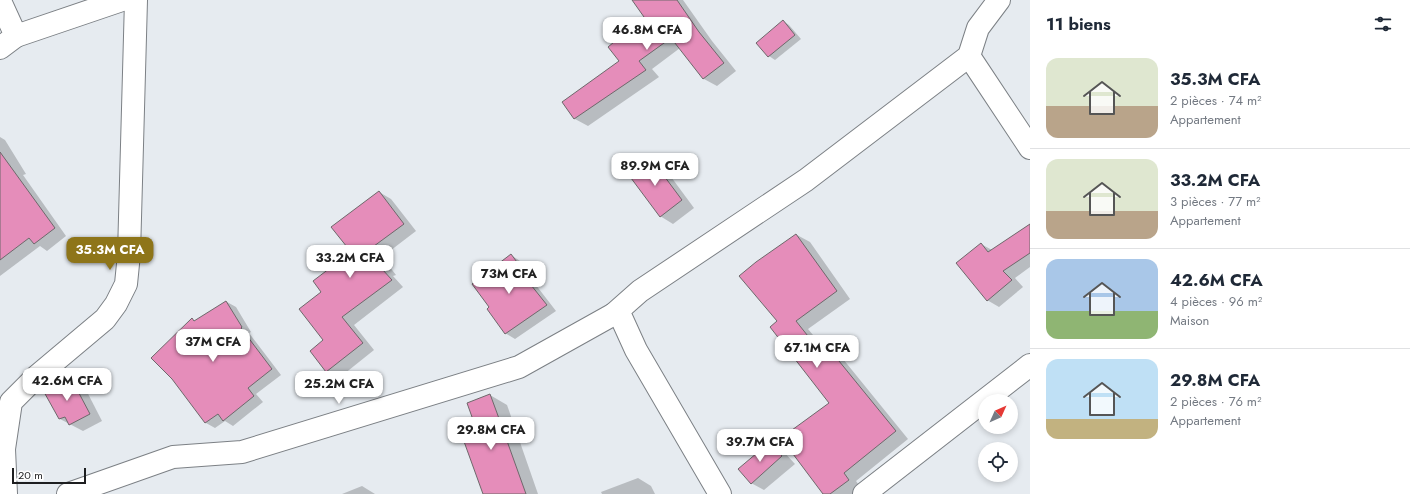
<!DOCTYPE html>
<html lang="fr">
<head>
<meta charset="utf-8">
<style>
	:root { --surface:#fff; --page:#f6f6f7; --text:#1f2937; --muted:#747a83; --line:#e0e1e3; --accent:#8e7519 }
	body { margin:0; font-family:Jost,sans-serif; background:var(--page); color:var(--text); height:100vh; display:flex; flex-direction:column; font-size:15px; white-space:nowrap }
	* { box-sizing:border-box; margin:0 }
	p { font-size:13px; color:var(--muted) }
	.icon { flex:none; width:22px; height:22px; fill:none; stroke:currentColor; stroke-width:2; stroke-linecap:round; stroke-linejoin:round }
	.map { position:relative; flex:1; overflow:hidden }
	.drawer { display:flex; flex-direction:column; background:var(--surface); width:380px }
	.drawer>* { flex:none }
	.needle { width:26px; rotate:45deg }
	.buttons { position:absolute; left:978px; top:394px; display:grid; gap:8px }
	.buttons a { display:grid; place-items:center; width:40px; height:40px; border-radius:50%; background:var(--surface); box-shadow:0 2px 6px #0003; font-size:20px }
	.scale { position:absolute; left:12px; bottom:10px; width:74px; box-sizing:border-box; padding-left:4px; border:2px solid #1d1e20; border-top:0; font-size:11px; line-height:14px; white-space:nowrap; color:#1d1e20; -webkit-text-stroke:3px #fff; paint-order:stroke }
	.price { position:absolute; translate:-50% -34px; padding:0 9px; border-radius:8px; background:#fff; color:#222; font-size:13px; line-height:26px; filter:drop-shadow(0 1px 2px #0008) }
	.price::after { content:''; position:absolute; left:50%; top:24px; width:12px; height:9px; margin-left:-6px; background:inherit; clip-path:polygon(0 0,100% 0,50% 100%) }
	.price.selected { background:var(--accent); color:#fff }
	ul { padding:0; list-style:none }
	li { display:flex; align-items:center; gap:12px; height:100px; padding:0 16px }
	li+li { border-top:1px solid var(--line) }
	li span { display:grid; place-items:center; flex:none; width:112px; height:80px; border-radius:12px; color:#555 }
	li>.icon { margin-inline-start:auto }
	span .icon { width:48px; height:48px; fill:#fffc; stroke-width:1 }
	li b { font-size:17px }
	h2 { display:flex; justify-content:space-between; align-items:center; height:48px; padding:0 16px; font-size:17px }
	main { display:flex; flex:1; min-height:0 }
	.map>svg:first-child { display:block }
	.shadow { fill:#0003 }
	.building { fill:#e58dba; stroke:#6e686b }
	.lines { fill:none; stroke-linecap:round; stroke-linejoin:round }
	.minor-casing { stroke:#7c8085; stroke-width:24 }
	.minor { stroke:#fff; stroke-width:22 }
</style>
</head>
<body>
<main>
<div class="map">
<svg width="1030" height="494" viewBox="0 0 1030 494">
	<rect width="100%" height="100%" fill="#e6ebf0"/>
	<g class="shadow">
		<path d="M 633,0 L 683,0 L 712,41 L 736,71 L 717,86 L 704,79 L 680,48 L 652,69 L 659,77 L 588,126 L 575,119 L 563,102 L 621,61 L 646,17 Z"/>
		<path d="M 783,21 L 789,25 L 801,39 L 775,60 L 769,56 Z"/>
		<path d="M 0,137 L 5,140 L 26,174 L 23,175 L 66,236 L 47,251 L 40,246 L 0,276 Z"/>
		<path d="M 650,159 L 663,166 L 694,208 L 673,224 L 660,216 Z"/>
		<path d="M 379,192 L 391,199 L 416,231 L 382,257 L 396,275 L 393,276 L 403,287 L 354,325 L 374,350 L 339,378 L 327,371 L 311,351 L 324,341 L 322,292 L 352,253 Z"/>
		<path d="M 1030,224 L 1030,267 L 1015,278 L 1023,287 L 999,307 L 987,300 L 981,244 L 992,250 Z"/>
		<path d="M 797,235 L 810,242 L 850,299 L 808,329 L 828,353 L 830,351 L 843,359 L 908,439 L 856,481 L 861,488 L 853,494 L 824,494 L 830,403 L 779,321 L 756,263 Z"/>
		<path d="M 511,255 L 520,261 L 534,279 L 532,280 L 556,311 L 515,339 L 505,333 L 491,307 Z"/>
		<path d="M 227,302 L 236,307 L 251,332 L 249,333 L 281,375 L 256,394 L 263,402 L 233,426 L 225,421 L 215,428 L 206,423 L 173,379 L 192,320 L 195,321 Z"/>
		<path d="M 71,379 L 84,386 L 102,421 L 83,431 L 60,419 Z"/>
		<path d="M 490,395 L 507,405 L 538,494 L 484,494 L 479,432 Z"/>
		<path d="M 770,443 L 783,451 L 795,464 L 764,490 L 751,483 Z"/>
		<path d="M 638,478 L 651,486 L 655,494 L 602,494 L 601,492 Z"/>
		<path d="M 362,486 L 375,494 L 342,494 Z"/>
	</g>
	<g class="building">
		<path d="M 632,0 L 677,0 L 699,32 L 724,63 L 703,79 L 671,38 L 639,61 L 646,70 L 574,119 L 562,102 L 619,61 L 608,47 L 644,17 Z"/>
		<path d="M 783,20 L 795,35 L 768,57 L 756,43 Z"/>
		<path d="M 0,152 L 55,228 L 34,244 L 29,238 L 0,260 Z"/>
		<path d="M 650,157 L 682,200 L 660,217 L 628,174 Z"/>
		<path d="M 379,191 L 404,224 L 370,249 L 384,267 L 382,269 L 392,280 L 342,317 L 363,343 L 326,372 L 310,351 L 323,340 L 299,309 L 321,292 L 313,281 L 351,252 L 331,227 Z"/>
		<path d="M 1030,224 L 1030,253 L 1003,271 L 1012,280 L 987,301 L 956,263 L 981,243 L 988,252 Z"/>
		<path d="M 796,234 L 837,291 L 796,321 L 823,355 L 830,350 L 896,431 L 844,473 L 849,480 L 830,494 L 823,494 L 781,438 L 829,403 L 770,327 L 777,321 L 739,276 L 756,262 Z"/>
		<path d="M 511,254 L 525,273 L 523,275 L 547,305 L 505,334 L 487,309 L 489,307 L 472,284 Z"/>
		<path d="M 226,301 L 242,327 L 241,328 L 272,369 L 248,388 L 254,396 L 223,421 L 218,414 L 205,423 L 172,379 L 151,358 L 192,318 L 194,321 Z"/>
		<path d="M 71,378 L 90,414 L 69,425 L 65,417 L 59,419 L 44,392 Z"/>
		<path d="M 490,394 L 497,413 L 526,494 L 483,494 L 462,436 L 477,431 L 467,403 Z"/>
		<path d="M 770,442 L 782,456 L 751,484 L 738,469 Z"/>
	</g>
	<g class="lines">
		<g class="minor-casing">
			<g id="minor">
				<path d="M 0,1 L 16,36 L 122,0"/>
				<path d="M 0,48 L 16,36"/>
				<path d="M 969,56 L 1030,148"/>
				<path d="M 6,494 L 4,449 L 11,402 L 36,377 L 105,319 L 116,304 L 126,284 L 129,254 L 136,0"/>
				<path d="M 68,494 L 173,457 L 242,452 L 519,367 L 614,314"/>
				<path d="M 720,494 L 636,350 L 621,317 L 614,314 L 640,291 L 806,180 L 969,56 L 978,28 L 999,0"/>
				<path d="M 864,494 L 1030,365"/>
			</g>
		</g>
		<use href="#minor" class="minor"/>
	</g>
</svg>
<div class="buttons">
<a><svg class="needle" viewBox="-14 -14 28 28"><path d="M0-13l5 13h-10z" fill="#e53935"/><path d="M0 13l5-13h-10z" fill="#747a83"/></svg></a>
<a><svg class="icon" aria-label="locate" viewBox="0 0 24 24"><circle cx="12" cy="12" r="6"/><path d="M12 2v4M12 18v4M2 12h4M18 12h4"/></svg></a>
</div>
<div class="scale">20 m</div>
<b class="price" style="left:647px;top:51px">46.8M CFA</b>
<b class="price" style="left:655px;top:187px">89.9M CFA</b>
<b class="price selected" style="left:110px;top:271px">35.3M CFA</b>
<b class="price" style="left:350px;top:279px">33.2M CFA</b>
<b class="price" style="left:509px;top:295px">73M CFA</b>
<b class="price" style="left:213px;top:363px">37M CFA</b>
<b class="price" style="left:817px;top:369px">67.1M CFA</b>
<b class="price" style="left:67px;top:402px">42.6M CFA</b>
<b class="price" style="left:339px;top:405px">25.2M CFA</b>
<b class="price" style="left:491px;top:451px">29.8M CFA</b>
<b class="price" style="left:760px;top:463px">39.7M CFA</b>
</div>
<section class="drawer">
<h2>11 biens<svg class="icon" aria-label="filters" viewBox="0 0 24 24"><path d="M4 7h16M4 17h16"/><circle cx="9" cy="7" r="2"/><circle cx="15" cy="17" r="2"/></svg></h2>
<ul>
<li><span style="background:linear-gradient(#dfe7d0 60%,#b9a48a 0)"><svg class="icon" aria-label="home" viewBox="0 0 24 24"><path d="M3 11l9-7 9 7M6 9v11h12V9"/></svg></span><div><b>35.3M CFA</b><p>2 pièces · 74 m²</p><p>Appartement</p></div></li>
<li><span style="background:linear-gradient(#dfe7d0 65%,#b9a48a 0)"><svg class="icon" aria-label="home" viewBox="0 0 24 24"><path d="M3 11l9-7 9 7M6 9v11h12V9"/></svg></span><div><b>33.2M CFA</b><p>3 pièces · 77 m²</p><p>Appartement</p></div></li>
<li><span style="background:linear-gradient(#a9c7e8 65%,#8fb573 0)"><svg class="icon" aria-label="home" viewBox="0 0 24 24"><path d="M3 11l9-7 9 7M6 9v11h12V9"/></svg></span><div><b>42.6M CFA</b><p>4 pièces · 96 m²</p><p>Maison</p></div></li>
<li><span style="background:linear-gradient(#bfe0f5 75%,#c2b280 0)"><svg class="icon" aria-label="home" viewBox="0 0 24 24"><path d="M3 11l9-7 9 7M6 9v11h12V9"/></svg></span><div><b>29.8M CFA</b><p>2 pièces · 76 m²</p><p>Appartement</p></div></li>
</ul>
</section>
</main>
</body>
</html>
